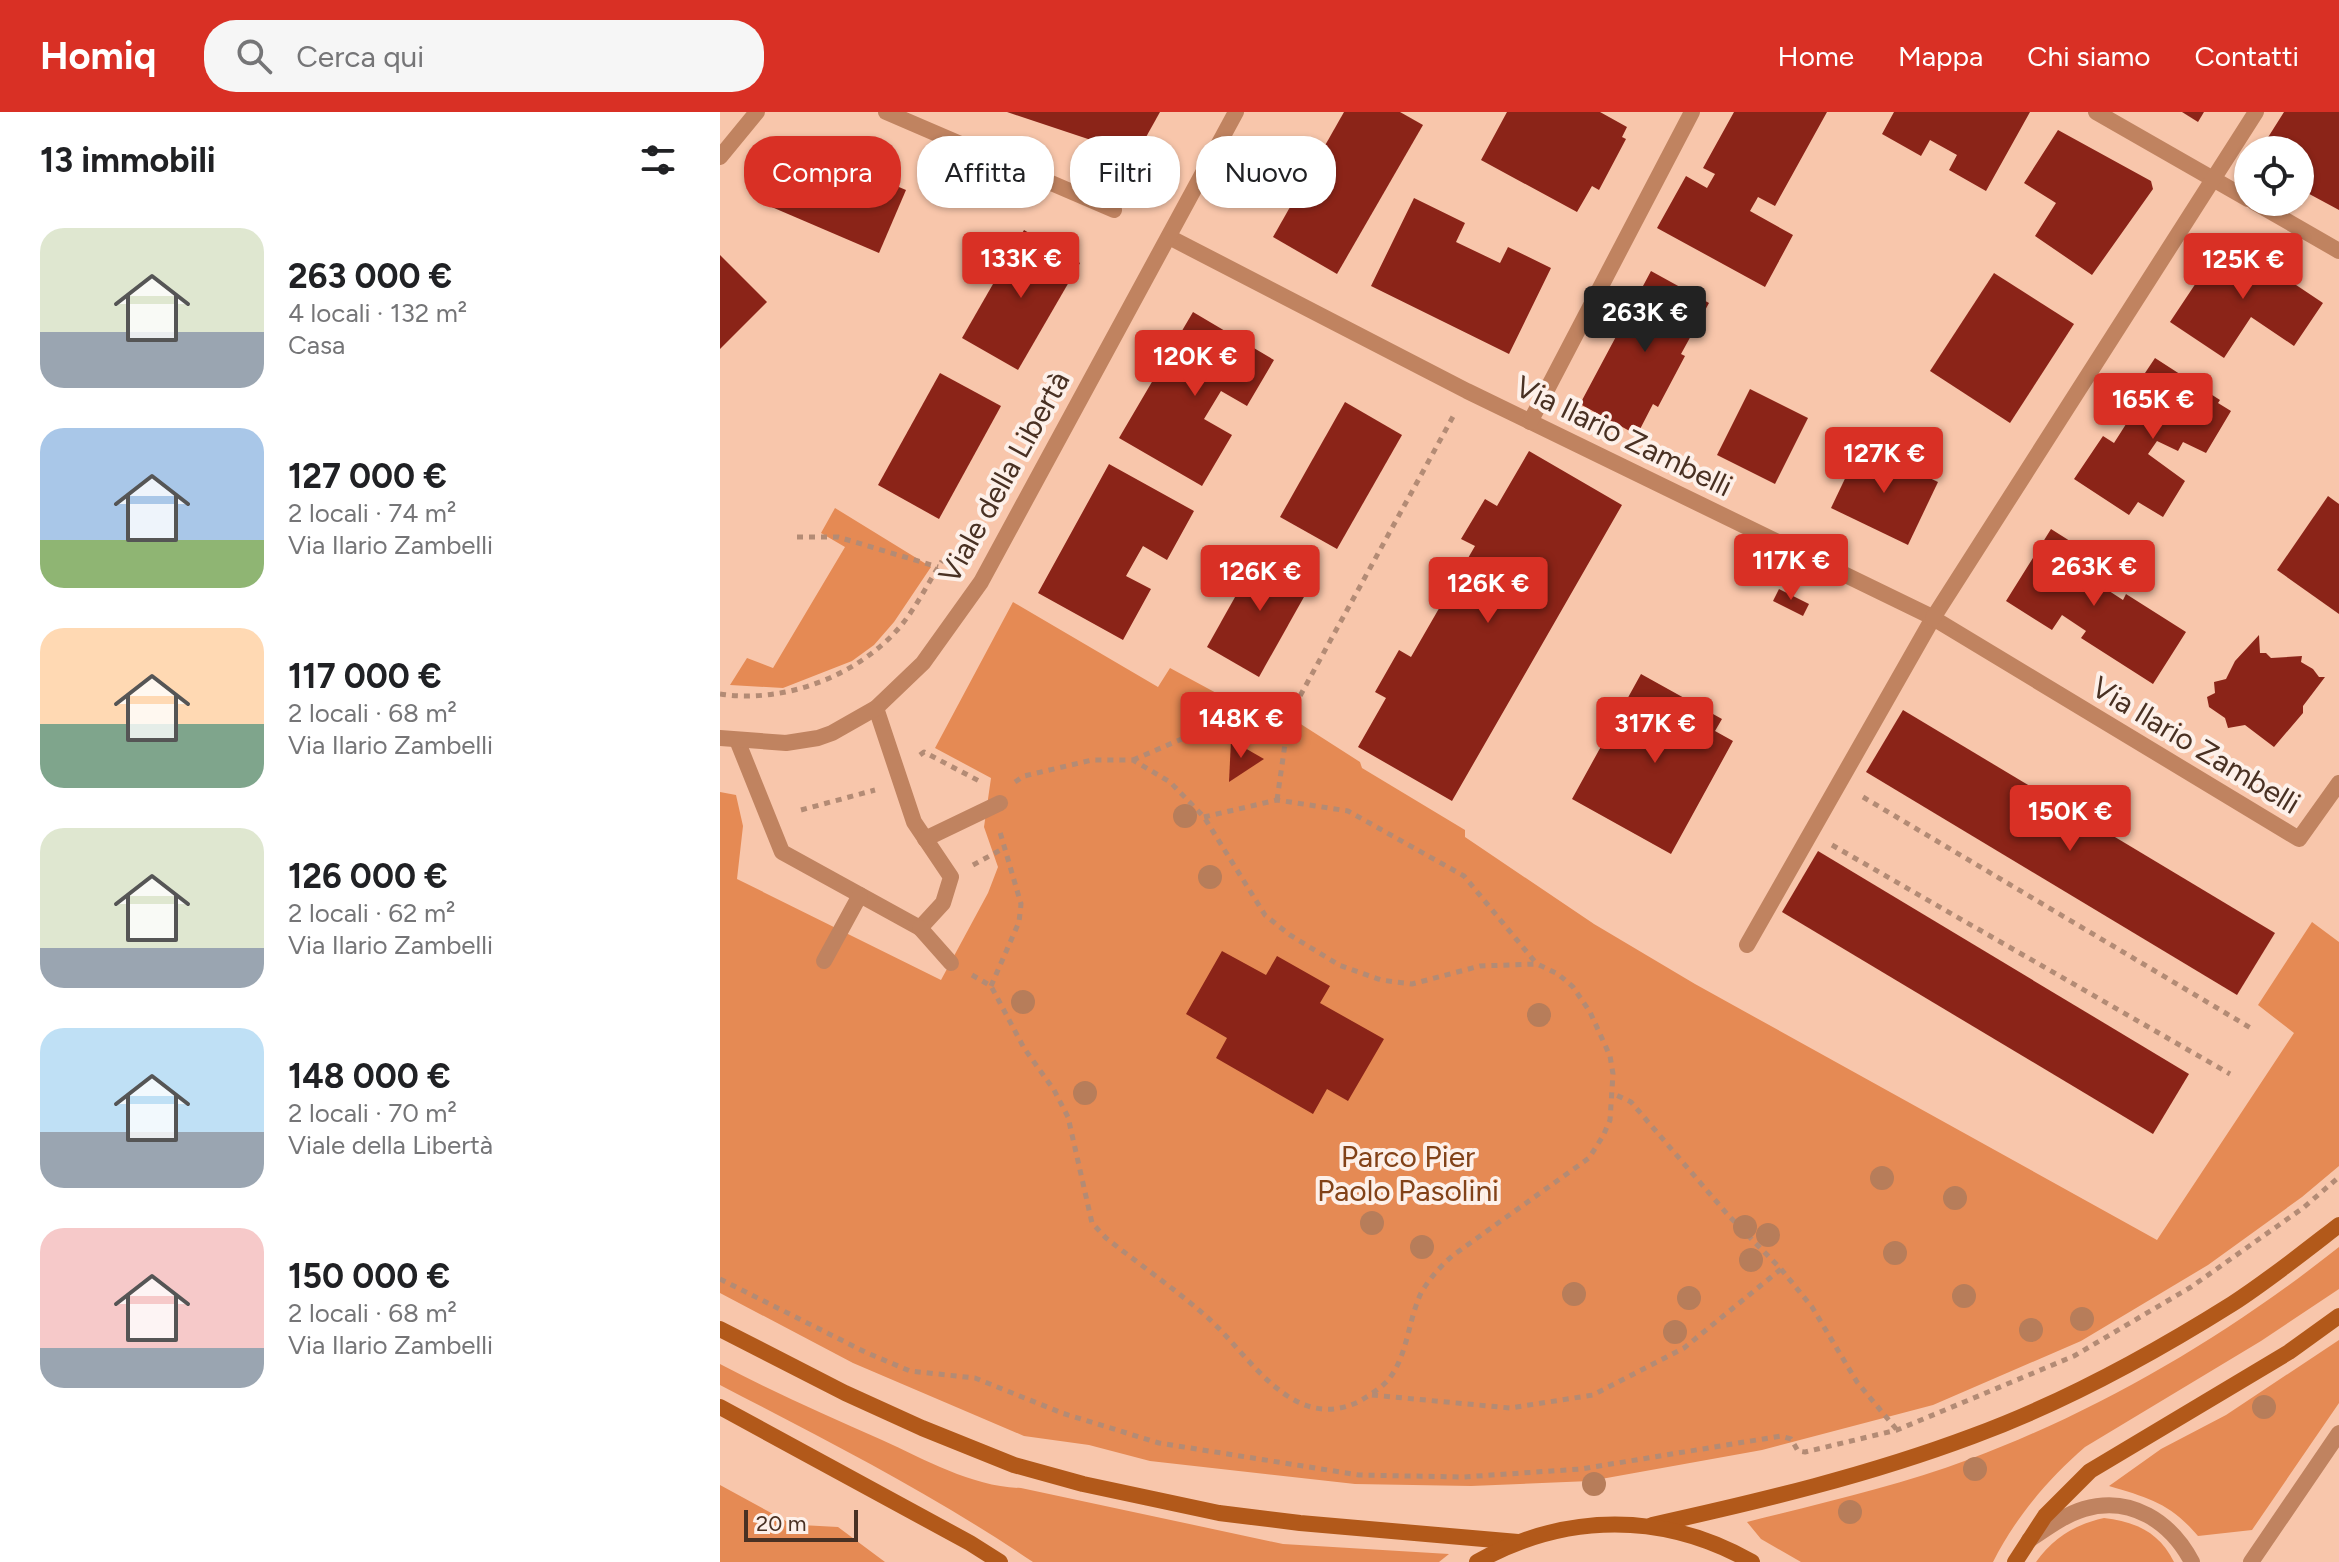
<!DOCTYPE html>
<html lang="it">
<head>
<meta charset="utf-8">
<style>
	:root { --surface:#fff; --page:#f6f6f6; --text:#202124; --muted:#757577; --accent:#d93025 }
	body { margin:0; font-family:Figtree,sans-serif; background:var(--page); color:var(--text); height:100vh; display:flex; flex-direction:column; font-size:30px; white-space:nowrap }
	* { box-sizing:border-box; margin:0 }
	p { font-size:26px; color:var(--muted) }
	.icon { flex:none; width:44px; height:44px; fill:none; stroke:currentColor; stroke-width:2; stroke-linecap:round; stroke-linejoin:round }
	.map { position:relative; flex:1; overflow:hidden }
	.details { display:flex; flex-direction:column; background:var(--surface); width:720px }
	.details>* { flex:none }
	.guide { position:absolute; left:24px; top:24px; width:760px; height:72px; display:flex; gap:16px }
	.buttons { position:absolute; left:1514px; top:24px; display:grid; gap:16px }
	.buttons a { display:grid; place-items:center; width:80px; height:80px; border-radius:50%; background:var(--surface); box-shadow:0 2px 6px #0004; font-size:40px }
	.scale { position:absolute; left:24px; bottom:20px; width:114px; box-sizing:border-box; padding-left:8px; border:4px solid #493123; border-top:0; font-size:22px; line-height:28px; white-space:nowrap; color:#493123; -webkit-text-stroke:6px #fdf0e9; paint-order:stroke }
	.price { position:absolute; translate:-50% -68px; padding:0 18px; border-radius:8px; background:var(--accent); color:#fff; font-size:26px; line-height:52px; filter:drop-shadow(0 2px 4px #0008) }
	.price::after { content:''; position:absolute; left:50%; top:48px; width:24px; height:18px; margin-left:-12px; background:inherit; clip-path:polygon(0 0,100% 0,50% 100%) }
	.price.active { background:#222; color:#fff }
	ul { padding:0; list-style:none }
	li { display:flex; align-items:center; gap:24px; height:200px; padding:0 40px }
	li span { display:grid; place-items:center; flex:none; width:224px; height:160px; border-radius:24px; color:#555 }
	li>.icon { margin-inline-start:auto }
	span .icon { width:96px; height:96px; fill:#fffc; stroke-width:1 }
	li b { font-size:34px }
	h2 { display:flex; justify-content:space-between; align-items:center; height:96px; padding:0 40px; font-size:34px }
	.pill { padding:0 28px; border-radius:32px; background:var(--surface); box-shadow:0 2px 6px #0004; font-size:28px; line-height:72px }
	.pill.active { background:var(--accent); color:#fff }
	header { display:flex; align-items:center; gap:48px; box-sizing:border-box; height:112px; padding:0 40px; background:var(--accent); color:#fff }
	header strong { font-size:38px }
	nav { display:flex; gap:44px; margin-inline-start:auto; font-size:28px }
	.search { width:560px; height:72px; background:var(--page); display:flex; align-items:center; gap:20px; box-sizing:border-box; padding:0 28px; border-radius:32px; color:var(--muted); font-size:30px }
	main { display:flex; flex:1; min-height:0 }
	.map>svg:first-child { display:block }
	.green { fill:#e58a54 }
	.building { fill:#8b2418 }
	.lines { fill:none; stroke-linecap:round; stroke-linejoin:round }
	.path { stroke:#b38b75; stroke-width:5; stroke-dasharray:6 6; stroke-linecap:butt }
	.service { stroke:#c08360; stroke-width:16 }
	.minor { stroke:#c08360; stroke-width:16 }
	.tertiary { stroke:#c08360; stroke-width:16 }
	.secondary { stroke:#b2591a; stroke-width:16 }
	.tree { fill:#b77d5a }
	.labels { text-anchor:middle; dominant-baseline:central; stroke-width:8; stroke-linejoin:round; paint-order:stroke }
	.street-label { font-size:30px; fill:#493123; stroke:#fdf0e9 }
	.park-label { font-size:30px; fill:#824218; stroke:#fdf0e9 }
</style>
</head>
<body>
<header>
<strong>Homiq</strong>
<div class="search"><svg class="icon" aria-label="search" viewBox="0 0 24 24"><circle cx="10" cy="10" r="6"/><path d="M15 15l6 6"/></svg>Cerca qui</div>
<nav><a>Home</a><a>Mappa</a><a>Chi siamo</a><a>Contatti</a></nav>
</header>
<main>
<section class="details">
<h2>13 immobili<svg class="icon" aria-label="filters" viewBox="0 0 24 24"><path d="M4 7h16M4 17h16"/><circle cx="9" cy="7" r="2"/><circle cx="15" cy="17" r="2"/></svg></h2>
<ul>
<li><span style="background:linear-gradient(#dfe7d0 65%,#9aa5b1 0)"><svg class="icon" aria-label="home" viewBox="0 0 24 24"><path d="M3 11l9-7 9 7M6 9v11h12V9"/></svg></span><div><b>263 000 €</b><p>4 locali · 132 m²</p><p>Casa</p></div></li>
<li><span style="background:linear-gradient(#a9c7e8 70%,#8fb573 0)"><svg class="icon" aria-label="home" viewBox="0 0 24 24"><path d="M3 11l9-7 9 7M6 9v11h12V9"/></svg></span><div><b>127 000 €</b><p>2 locali · 74 m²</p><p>Via Ilario Zambelli</p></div></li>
<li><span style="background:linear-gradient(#ffd9b3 60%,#7fa58c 0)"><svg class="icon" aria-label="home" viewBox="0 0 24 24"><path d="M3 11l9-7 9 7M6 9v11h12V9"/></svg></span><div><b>117 000 €</b><p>2 locali · 68 m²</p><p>Via Ilario Zambelli</p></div></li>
<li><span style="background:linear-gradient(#dfe7d0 75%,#9aa5b1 0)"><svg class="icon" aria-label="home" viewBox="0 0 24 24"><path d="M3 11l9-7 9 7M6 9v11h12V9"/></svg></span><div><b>126 000 €</b><p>2 locali · 62 m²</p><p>Via Ilario Zambelli</p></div></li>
<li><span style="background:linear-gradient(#bfe0f5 65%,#9aa5b1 0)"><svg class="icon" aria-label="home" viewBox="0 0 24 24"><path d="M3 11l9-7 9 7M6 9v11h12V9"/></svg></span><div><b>148 000 €</b><p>2 locali · 70 m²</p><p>Viale della Libertà</p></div></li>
<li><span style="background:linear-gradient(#f6c9c9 75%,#9aa5b1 0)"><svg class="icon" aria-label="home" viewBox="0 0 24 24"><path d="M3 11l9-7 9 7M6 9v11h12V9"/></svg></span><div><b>150 000 €</b><p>2 locali · 68 m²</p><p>Via Ilario Zambelli</p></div></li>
</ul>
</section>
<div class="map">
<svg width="1619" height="1450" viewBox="0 0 1619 1450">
	<rect width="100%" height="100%" fill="#f8c6ab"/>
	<g class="green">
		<path d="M 115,396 L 211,455 L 174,510 L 154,533 L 132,549 L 63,576 L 10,573 L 27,546 L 53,556 L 125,435 L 101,421 Z"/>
		<path d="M 293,490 L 438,575 L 450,556 L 524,596 L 576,609 L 640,650 L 642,656 L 745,718 L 745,725 L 874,812 L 975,872 L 1437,1128 L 1574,921 L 1538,893 L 1592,810 L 1619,830 L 1619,1054 L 1582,1085 L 1488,1153 L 1361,1229 L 1213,1293 L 1042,1338 L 870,1369 L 751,1374 L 635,1372 L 430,1349 L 369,1333 L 304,1324 L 133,1251 L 0,1181 L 0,680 L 16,683 L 23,714 L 17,767 L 221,868 L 268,781 L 278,755 L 264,715 L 271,666 L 215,636 Z"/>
		<path d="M 1619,1135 L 1619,1177 L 1541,1229 L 1365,1335 C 1328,1367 1295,1406 1273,1450 L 1081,1450 L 1041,1427 L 1027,1410 C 1102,1391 1178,1374 1250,1347 C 1383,1297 1508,1223 1619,1135 Z"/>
		<path d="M 1619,1228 L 1619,1291 L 1532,1418 L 1478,1424 C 1450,1391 1429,1386 1389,1374 L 1441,1337 L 1506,1303 Z"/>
		<path d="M 0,1252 C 53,1280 108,1304 162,1328 C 206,1348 253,1375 301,1376 L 563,1432 L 729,1442 L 719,1450 L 313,1450 C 214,1383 106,1328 0,1273 Z"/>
		<path d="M 0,1373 L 77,1415 L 81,1413 L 118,1415 L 165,1450 L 0,1450 Z"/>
		<path d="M 1384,1406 C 1416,1410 1439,1420 1454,1450 L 1316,1450 C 1333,1426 1356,1412 1384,1406 Z"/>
	</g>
	<g class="building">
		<path d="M 287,0 L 440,0 L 416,43 Z"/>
		<path d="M 624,0 L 680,0 L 703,13 L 617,162 L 553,125 Z"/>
		<path d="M 787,0 L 880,0 L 907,15 L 902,25 L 906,27 L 879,78 L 872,74 L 857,100 L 761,48 Z"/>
		<path d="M 1014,0 L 1107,0 L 1055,94 L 1038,85 L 1030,99 L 1073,123 L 1045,175 L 937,116 L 966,64 L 987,76 L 995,62 L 983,56 Z"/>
		<path d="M 1174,0 L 1310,0 L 1266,79 L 1229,58 L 1237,43 L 1210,28 L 1201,44 L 1162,22 Z"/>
		<path d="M 1462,0 L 1484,0 L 1478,10 Z"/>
		<path d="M 1564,0 L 1619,0 L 1619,98 L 1580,77 L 1580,38 L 1540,38 Z"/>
		<path d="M 1338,18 L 1431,69 L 1433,77 L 1372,163 L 1315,124 L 1336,91 L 1304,71 Z"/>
		<path d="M 74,31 L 186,78 L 159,141 L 47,93 Z"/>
		<path d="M 694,86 L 745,111 L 736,130 L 780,151 L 788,135 L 831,156 L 789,242 L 651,174 Z"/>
		<path d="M 304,118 L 360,151 L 298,258 L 242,226 Z"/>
		<path d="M 1506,126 L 1603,191 L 1574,234 L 1531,205 L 1504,246 L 1450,210 Z"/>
		<path d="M 0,143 L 47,190 L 0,237 Z"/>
		<path d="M 931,159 L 989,191 L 961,242 L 965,244 L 938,295 L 933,292 L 917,323 L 860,292 Z"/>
		<path d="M 1274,161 L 1354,212 L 1290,311 L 1210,259 Z"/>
		<path d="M 473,200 L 554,248 L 527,294 L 501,279 L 484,307 L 512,323 L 482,374 L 399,326 Z"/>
		<path d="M 1435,246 L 1500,288 L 1498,291 L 1511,299 L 1486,341 L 1463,330 L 1458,339 L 1437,329 L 1428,342 L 1465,369 L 1443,405 L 1418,390 L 1409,403 L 1354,367 L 1383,324 L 1394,331 L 1408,309 L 1397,303 Z"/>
		<path d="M 220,261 L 281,294 L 219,407 L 158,373 Z"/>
		<path d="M 1030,277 L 1088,306 L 1055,372 L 997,343 Z"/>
		<path d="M 625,290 L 682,323 L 617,437 L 560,405 Z"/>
		<path d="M 1141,333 L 1218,370 L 1188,433 L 1111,396 Z"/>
		<path d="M 809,339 L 902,393 L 732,689 L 638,635 L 666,586 L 655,580 L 679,538 L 691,545 L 755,434 L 741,427 L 765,387 L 777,394 Z"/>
		<path d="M 389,352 L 474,399 L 447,448 L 423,434 L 406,464 L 431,477 L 403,528 L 318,481 Z"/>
		<path d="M 1608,384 L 1619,392 L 1619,502 L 1557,458 Z"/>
		<path d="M 1331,417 L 1380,448 L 1369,466 L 1403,488 L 1406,482 L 1466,520 L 1433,572 L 1361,526 L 1366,519 L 1342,503 L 1332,518 L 1286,489 Z"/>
		<path d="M 542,437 L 594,467 L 539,565 L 487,535 Z"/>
		<path d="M 1059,477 L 1089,492 L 1083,504 L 1053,489 Z"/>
		<path d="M 1539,523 L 1540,541 L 1546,541 L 1551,546 L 1582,544 L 1581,550 L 1593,557 L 1599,565 L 1605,565 L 1583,594 L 1583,601 L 1554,635 L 1525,613 L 1508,616 L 1505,606 L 1489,595 L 1487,585 L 1495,581 L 1494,570 L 1506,567 L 1515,549 Z"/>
		<path d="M 921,562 L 1002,607 L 995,619 L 1013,629 L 951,742 L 852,687 Z"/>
		<path d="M 1183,598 L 1555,821 L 1517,883 L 1146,660 Z"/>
		<path d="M 511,628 L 544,647 L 509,670 Z"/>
		<path d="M 1098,739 L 1469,962 L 1433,1022 L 1062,800 Z"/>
		<path d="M 502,839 L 546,863 L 557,844 L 610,874 L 600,891 L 664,927 L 628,989 L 607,977 L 593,1002 L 496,946 L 507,926 L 466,902 Z"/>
	</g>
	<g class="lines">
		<g class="path">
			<path d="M 77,425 L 118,425 L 218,455"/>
			<path d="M 0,582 C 64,592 137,564 179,516 C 196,496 208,471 222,449"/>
			<path d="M 200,643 L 204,640 L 261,670"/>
			<path d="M 413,648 L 508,607 L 532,606 L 564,626"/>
			<path d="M 1143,685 L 1534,918"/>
			<path d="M 557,688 L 569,604 L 735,301"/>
			<path d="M 81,698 L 155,678"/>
			<path d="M 484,705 L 557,688 L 628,699 L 744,764 L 816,851"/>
			<path d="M 1112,733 L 1510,962"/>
			<path d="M 253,753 L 284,736"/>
			<path d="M 252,863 L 271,874 L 304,936 L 334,978 L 348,1005 L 372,1111 L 386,1126 C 419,1152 455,1177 487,1205 C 530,1243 572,1323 640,1289 C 650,1283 661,1276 669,1267 C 688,1242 688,1209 701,1181 C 709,1167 720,1155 732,1144 L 869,1046 L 883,1024 L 890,1008 L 893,962 L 890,944 L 870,900 L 853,875 L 838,862 L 817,852 L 760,854 L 692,872 L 661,868 L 619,853 L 570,823 L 545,803 L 484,705 L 450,670 L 413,648 L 372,648 L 304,664 L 295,670"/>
			<path d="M 271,874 L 299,810 L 301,792 L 280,720"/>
			<path d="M 1061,1157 L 1092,1195 L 1137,1270 L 1177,1318"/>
			<path d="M 0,1167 L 145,1240 L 190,1259 L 255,1266 L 342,1301 L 439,1331 L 639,1363 L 743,1365 L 861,1357 L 1061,1324 L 1071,1327 L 1078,1339 L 1085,1340 L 1177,1318 L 1354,1244 L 1471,1175 L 1583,1096 L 1619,1065"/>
			<path d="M 652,1283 L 790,1296 L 873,1283 L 964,1236 L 1061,1157 L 1008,1103 L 911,990 L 894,982"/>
		</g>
		<g class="service">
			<path d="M 17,628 L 62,740 L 200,816 L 223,791 L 231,765 L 194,710 L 156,596"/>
			<path d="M 205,727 L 280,691"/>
			<path d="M 200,816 L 231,851"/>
			<path d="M 1027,833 L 1213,506"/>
			<path d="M 104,849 L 140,783"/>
		</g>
		<g class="minor">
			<path d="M 166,0 L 394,98"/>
			<path d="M 1376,0 L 1528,87"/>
			<path d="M 0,45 L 37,0"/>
			<path d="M 1534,90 L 1619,139"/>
			<path d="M 449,125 L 747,279 L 1208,503 L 1579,727 L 1619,671"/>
			<path d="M 810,310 L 972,0"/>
			<path d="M 1213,506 L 1536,0"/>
		</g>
		<g class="tertiary">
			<path d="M 0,626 L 66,631 L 98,626 L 112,621 L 156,596 L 203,551 L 261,470 L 516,0"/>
			<path d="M 1309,1428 C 1326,1417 1344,1403 1364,1397 C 1411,1383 1451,1410 1472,1450"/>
			<path d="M 1531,1450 L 1619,1321"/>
		</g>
		<g class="secondary">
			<path d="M 0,1217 L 125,1281 L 202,1316 L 294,1353 L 363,1372 L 499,1401 L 580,1411 L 798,1430"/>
			<path d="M 0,1295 L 250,1431 L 280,1450"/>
			<path d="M 932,1413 C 1041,1389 1149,1363 1253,1324 C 1340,1292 1434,1241 1512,1192 C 1549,1168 1584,1140 1619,1113"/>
			<path d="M 757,1450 C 846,1400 944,1400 1032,1450"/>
			<path d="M 1295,1450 L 1325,1404 L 1370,1359 L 1569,1240 L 1619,1204"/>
		</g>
	</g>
	<g class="tree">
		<circle cx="465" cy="704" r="12"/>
		<circle cx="490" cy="765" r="12"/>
		<circle cx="303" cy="890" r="12"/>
		<circle cx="819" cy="903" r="12"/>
		<circle cx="365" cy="981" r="12"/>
		<circle cx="1162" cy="1066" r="12"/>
		<circle cx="1235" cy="1086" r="12"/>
		<circle cx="652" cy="1111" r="12"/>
		<circle cx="1025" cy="1115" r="12"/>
		<circle cx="1048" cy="1123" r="12"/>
		<circle cx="702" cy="1135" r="12"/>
		<circle cx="1175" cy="1141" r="12"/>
		<circle cx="1031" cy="1148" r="12"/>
		<circle cx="854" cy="1182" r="12"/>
		<circle cx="1244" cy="1184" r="12"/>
		<circle cx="969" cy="1186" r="12"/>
		<circle cx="1362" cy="1207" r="12"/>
		<circle cx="1311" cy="1218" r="12"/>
		<circle cx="955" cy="1220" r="12"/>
		<circle cx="1544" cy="1295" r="12"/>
		<circle cx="1255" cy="1357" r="12"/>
		<circle cx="874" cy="1372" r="12"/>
		<circle cx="1130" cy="1400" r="12"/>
	</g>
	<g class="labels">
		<g class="street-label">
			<text transform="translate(904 324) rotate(26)">Via Ilario Zambelli</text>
			<text transform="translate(284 365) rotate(-61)">Viale della Libertà</text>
			<text transform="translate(1476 633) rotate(31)">Via Ilario Zambelli</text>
		</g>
		<g class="park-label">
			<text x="688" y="1044">Parco Pier<tspan x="688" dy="34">Paolo Pasolini</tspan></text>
		</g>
	</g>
</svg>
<div class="buttons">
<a><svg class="icon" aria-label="locate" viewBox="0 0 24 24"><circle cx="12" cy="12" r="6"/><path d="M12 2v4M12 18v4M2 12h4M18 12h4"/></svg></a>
</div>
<div class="scale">20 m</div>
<b class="price" style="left:301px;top:188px">133K €</b>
<b class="price" style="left:1523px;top:189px">125K €</b>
<b class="price active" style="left:925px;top:242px">263K €</b>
<b class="price" style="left:475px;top:286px">120K €</b>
<b class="price" style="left:1433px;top:329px">165K €</b>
<b class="price" style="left:1164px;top:383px">127K €</b>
<b class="price" style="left:1071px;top:490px">117K €</b>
<b class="price" style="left:1374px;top:496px">263K €</b>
<b class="price" style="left:540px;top:501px">126K €</b>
<b class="price" style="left:768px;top:513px">126K €</b>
<b class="price" style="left:521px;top:648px">148K €</b>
<b class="price" style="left:935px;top:653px">317K €</b>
<b class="price" style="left:1350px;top:741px">150K €</b>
<div class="guide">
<a class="pill active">Compra</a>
<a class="pill">Affitta</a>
<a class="pill">Filtri</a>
<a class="pill">Nuovo</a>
</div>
</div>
</main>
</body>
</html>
